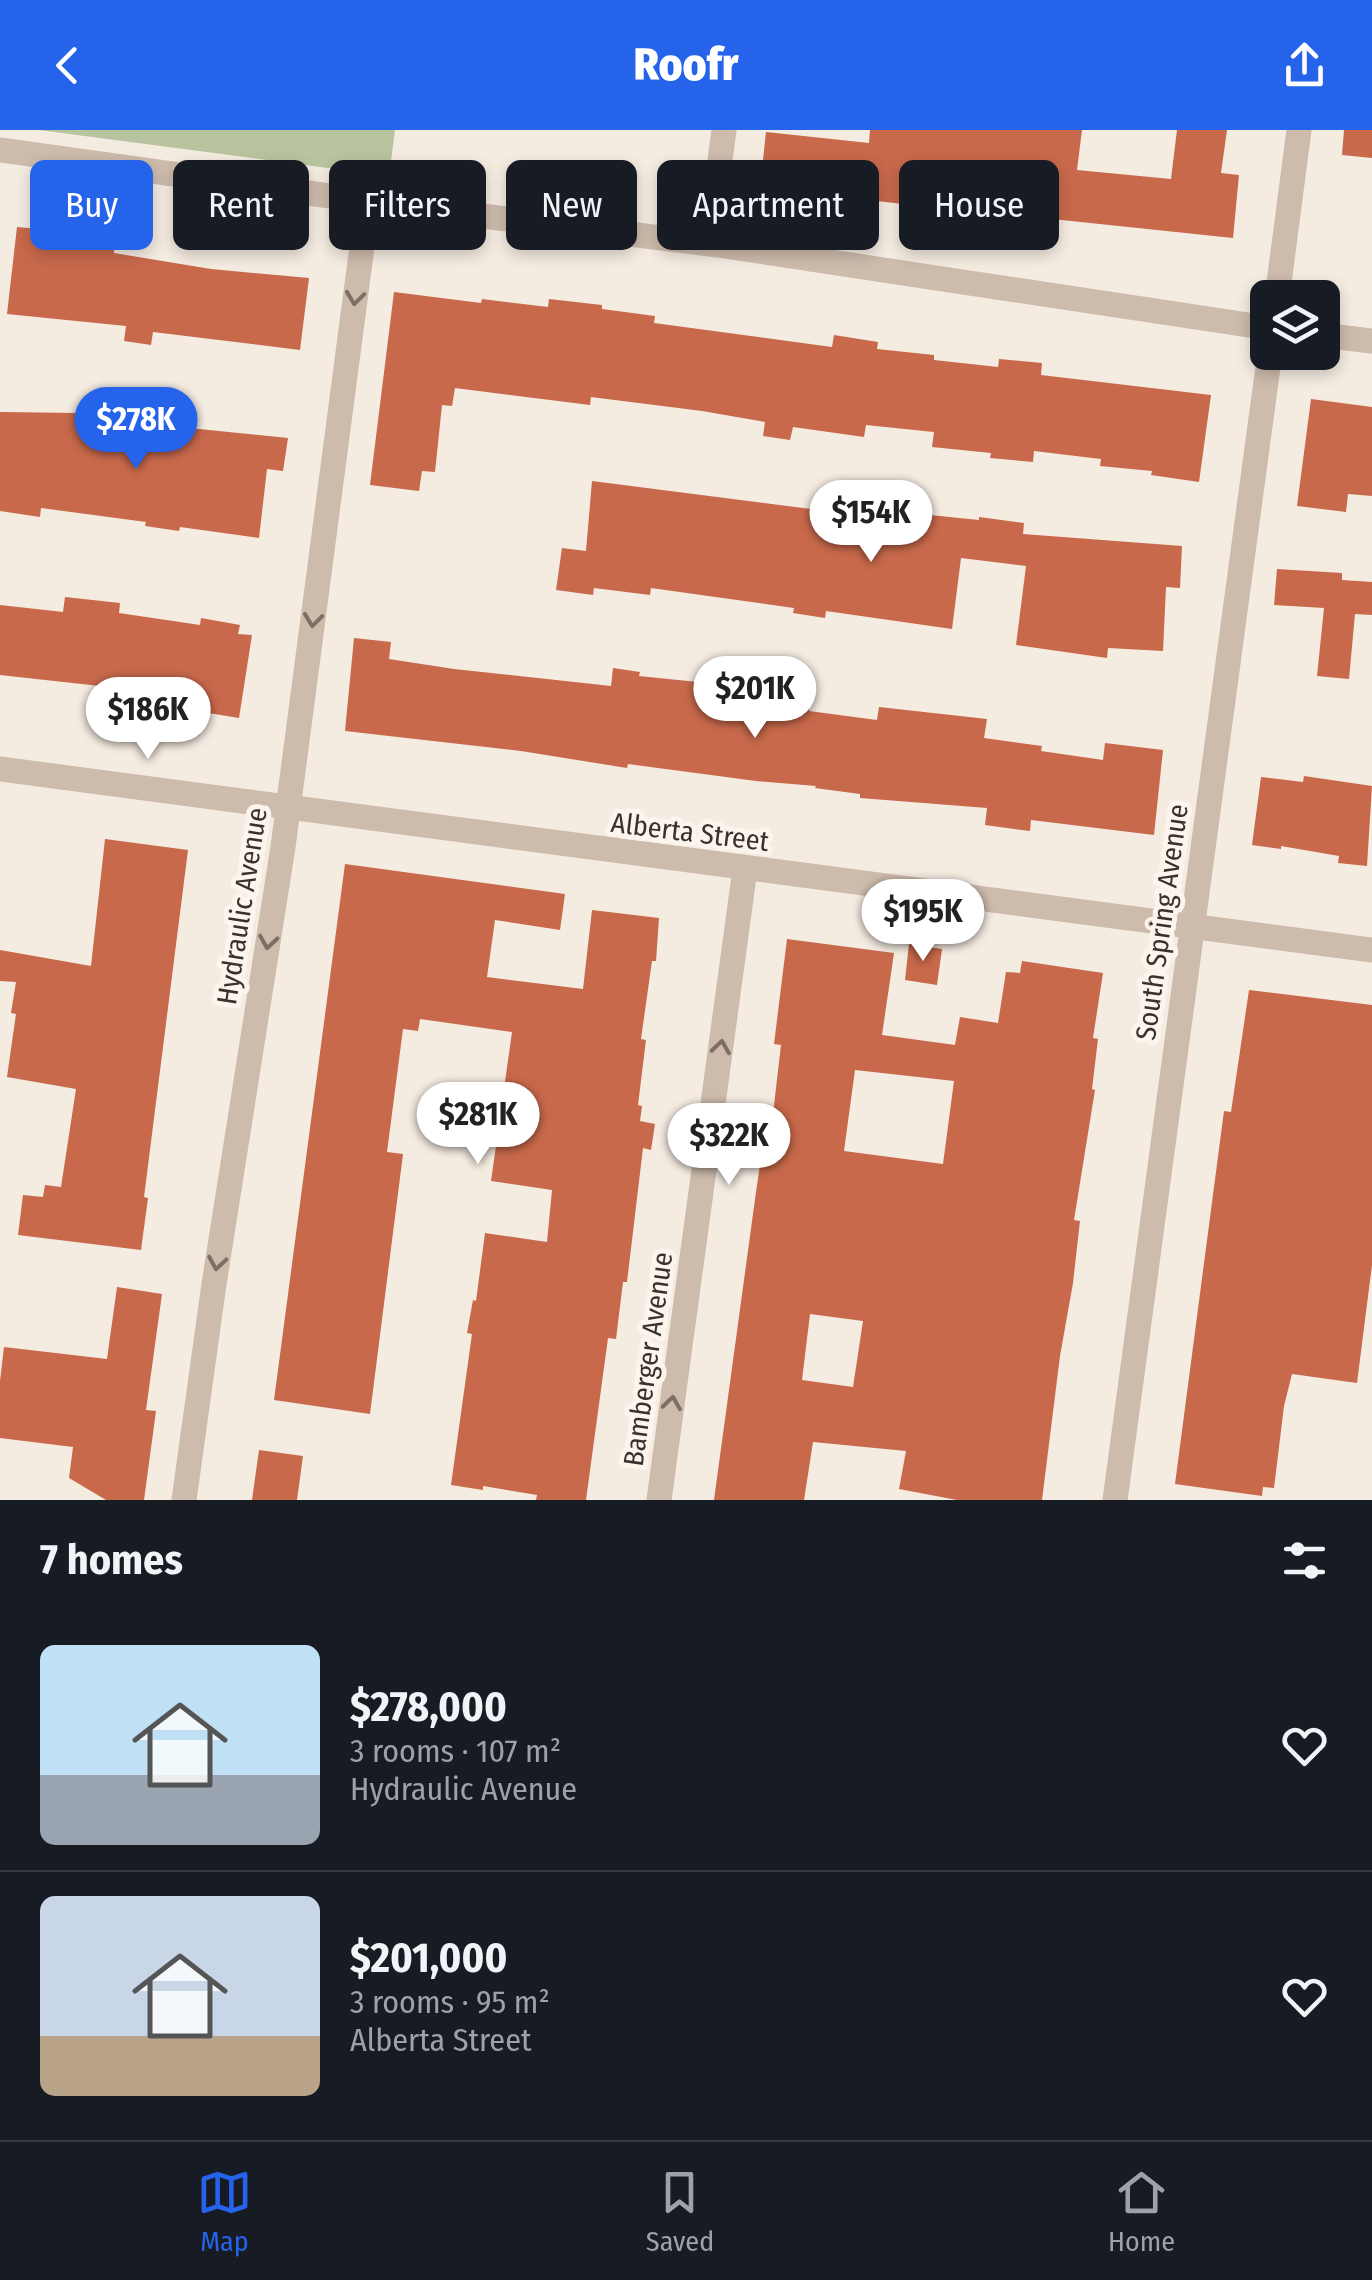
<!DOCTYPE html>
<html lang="en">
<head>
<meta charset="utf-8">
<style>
	:root { --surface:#171b24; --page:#242831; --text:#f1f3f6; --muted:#9ea1a6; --line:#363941; --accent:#2563eb }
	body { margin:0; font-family:"Fira Sans Condensed",sans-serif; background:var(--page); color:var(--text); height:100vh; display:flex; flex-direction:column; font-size:38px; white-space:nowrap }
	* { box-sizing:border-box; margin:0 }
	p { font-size:32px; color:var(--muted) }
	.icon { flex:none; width:55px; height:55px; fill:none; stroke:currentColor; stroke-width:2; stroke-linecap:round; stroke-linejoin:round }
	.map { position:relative; height:1370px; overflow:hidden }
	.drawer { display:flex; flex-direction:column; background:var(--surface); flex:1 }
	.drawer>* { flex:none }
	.top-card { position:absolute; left:30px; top:30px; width:1312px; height:90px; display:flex; gap:20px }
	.buttons { position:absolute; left:1250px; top:150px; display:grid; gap:20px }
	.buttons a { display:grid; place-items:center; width:90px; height:90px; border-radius:15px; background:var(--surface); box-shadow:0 5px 15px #0003; font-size:50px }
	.price { position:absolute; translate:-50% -85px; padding:0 22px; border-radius:35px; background:#fff; color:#222; font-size:32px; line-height:65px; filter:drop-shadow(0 2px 5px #0008) }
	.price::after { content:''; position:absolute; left:50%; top:60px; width:30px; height:22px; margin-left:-15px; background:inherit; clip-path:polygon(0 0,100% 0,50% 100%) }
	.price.selected { background:var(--accent); color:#fff }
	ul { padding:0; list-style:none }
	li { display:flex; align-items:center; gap:30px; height:250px; padding:0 40px }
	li+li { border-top:2px solid var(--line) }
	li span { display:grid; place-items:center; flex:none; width:280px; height:200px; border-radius:15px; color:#555 }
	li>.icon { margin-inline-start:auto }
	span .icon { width:120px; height:120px; fill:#fffc; stroke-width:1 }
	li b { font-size:42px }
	h2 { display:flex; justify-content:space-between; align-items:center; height:120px; padding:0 40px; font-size:42px }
	.pill { padding:0 35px; border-radius:15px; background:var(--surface); box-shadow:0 5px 15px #0003; font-size:35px; line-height:90px }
	.pill.selected { background:var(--accent); color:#fff }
	header { display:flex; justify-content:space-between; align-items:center; height:130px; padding:0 40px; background:var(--accent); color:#fff; font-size:45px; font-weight:800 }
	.dock { display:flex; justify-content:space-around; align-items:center; height:140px; border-top:2px solid var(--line); background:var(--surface); font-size:28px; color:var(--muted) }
	.dock a { display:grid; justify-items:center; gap:5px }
	.dock .selected { color:var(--accent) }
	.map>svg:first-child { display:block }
	.green { fill:#b8c4a0 }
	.building { fill:#c8694b; fill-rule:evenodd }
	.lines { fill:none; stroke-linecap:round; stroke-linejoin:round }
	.minor { stroke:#cdbbac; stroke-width:25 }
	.oneway { stroke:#7d6f65 }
	.labels { text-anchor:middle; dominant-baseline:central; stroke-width:10; stroke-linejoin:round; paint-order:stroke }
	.street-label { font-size:28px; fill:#3b302b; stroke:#fbf5ee }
</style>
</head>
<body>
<header><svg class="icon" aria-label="back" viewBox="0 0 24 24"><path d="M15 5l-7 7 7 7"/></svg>Roofr<svg class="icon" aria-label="share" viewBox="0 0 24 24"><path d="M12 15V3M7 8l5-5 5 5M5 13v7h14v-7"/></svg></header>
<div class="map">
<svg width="1372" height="1370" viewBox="0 0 1372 1370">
	<rect width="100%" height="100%" fill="#f4ebe1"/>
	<path class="green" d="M 39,0 L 395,0 L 389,46 Z"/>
	<g class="building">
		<path d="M 870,0 L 1082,0 L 1077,40 L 1171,49 L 1177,0 L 1227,0 L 1221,43 L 1239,45 L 1233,108 L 1033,87 L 1035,69 L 914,52 L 912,75 L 760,58 L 766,2 L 869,13 Z"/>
		<path d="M 1344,0 L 1372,0 L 1372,28 L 1342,25 Z"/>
		<path d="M 17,97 L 62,101 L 61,114 L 114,120 L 114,123 L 211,139 L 309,148 L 300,220 L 153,202 L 151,215 L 124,211 L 126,196 L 7,184 Z"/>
		<path d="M 394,162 L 481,173 L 482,169 L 548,177 L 549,169 L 602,175 L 602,179 L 655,186 L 654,193 L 832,217 L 834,205 L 878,212 L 877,219 L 934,225 L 934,230 L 998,237 L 999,229 L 1042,233 L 1041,245 L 1211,265 L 1199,352 L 1151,345 L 1152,341 L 1100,336 L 1101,329 L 1034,321 L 1033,332 L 990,328 L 991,323 L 932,317 L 934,302 L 866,295 L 864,307 L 793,297 L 790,310 L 763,306 L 765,292 L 702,281 L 591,267 L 590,275 L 455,258 L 452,276 L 442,275 L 435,342 L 422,341 L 419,361 L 370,355 Z"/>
		<path d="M 1311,269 L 1372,277 L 1372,366 L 1348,364 L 1346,382 L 1297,376 Z"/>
		<path d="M 0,282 L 80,283 L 80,287 L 288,308 L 283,341 L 267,339 L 259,408 L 180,397 L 179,401 L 145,396 L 146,392 L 41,378 L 40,387 L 0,381 Z"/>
		<path d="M 592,351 L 811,379 L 812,373 L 979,390 L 979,387 L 1024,393 L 1023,404 L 1182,416 L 1180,458 L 1166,457 L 1163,521 L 1108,518 L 1107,528 L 1016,515 L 1026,436 L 961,428 L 952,499 L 826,481 L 825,488 L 793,483 L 794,478 L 651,458 L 650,465 L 594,458 L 593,465 L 556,460 L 562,418 L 586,421 Z"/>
		<path d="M 1277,439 L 1342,443 L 1342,450 L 1372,452 L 1372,485 L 1355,484 L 1349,549 L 1317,546 L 1324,478 L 1274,475 Z"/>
		<path d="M 65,467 L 120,473 L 119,483 L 200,495 L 201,488 L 240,495 L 238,504 L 252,505 L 239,588 L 116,568 L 118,558 L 0,545 L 0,475 L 63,482 Z"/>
		<path d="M 354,508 L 391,512 L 389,529 L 454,539 L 611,556 L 613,538 L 640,542 L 639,546 L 766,559 L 765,564 L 810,568 L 809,581 L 877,590 L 879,577 L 987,589 L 984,608 L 1042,616 L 1041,621 L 1103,630 L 1105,613 L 1163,620 L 1154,705 L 1031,690 L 1030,701 L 985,695 L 987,678 L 860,668 L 860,664 L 815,658 L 816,656 L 756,651 L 628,634 L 627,638 L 521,621 L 345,601 Z"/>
		<path d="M 1304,646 L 1372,656 L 1367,736 L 1338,733 L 1339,726 L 1281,716 L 1281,719 L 1252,715 L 1261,647 L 1303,652 Z"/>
		<path d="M 105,709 L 188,720 L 144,1067 L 148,1068 L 141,1120 L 18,1105 L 23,1065 L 43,1067 L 45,1055 L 61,1057 L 76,959 L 7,947 L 16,884 L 11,883 L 16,852 L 0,851 L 0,820 L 91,836 Z"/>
		<path d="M 345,734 L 565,764 L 560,800 L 495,790 L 487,847 L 583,859 L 592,780 L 659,788 L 656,831 L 652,831 L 641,909 L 646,910 L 638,975 L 642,976 L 640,991 L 655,994 L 651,1020 L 643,1018 L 627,1152 L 623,1152 L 616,1209 L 608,1208 L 586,1370 L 536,1370 L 537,1365 L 483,1356 L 483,1360 L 451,1355 L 472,1204 L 467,1203 L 473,1170 L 476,1171 L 485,1103 L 547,1112 L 552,1060 L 491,1051 L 512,902 L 420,889 L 418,901 L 403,899 L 387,1022 L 403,1024 L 370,1284 L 274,1270 Z"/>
		<path d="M 787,809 L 894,823 L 882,905 L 955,915 L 960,887 L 998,893 L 1006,842 L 1020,843 L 1022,831 L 1103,843 L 1093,908 L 1098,909 L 1092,959 L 1095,960 L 1074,1090 L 1080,1091 L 1073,1153 L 1060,1226 L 1042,1370 L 957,1370 L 899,1359 L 906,1321 L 813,1312 L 804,1370 L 714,1370 L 756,1062 L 765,1001 L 771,1001 L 781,915 L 774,914 ZM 855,940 L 954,951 L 943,1034 L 844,1021 ZM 810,1184 L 863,1191 L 853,1257 L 802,1250 Z"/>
		<path d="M 909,814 L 942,819 L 937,855 L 905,850 Z"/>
		<path d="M 1249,860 L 1372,875 L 1372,1135 L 1357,1253 L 1292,1244 L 1284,1276 L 1274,1358 L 1263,1357 L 1262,1366 L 1175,1354 L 1224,981 L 1231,982 Z"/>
		<path d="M 117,1157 L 162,1164 L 146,1280 L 156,1281 L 144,1370 L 106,1370 L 69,1348 L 73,1317 L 0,1308 L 0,1251 L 4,1217 L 107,1229 Z"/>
		<path d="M 259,1320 L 303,1326 L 297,1370 L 252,1370 Z"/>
	</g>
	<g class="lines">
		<g class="minor">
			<path d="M 0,20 L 394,75 L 718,115 L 1268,198"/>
			<path d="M 709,113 L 724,0"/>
			<path d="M 1277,168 L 1299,0"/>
			<path d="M 1322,205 L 1372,211"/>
			<path d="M 0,639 L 1372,820"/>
			<path d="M 184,1370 L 214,1154 L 283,717 L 368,71"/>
			<path d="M 659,1370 L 745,739"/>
			<path d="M 1115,1370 L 1270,222"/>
		</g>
	</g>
	<defs><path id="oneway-chevron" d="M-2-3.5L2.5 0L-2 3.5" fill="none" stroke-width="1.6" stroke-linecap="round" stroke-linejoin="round" transform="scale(2.5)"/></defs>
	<g class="oneway">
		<use href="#oneway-chevron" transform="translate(355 168) rotate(97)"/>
		<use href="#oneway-chevron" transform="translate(313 490) rotate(97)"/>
		<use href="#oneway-chevron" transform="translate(268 812) rotate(99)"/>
		<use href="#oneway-chevron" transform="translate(721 917) rotate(-82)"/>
		<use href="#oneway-chevron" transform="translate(217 1133) rotate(99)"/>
		<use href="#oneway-chevron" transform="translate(672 1273) rotate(-82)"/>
	</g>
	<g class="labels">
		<g class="street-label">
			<text transform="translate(690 702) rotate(7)">Alberta Street</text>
			<text transform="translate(242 776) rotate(-81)">Hydraulic Avenue</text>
			<text transform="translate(1162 792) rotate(-82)">South Spring Avenue</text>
			<text transform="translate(648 1229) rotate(-82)">Bamberger Avenue</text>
		</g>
	</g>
</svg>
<div class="buttons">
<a><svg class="icon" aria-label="layers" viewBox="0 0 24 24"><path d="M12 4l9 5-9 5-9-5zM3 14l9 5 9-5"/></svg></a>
</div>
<b class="price selected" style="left:136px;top:342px">$278K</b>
<b class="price" style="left:871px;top:435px">$154K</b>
<b class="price" style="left:755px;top:611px">$201K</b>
<b class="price" style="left:148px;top:632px">$186K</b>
<b class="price" style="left:923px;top:834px">$195K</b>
<b class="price" style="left:478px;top:1037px">$281K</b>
<b class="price" style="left:729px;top:1058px">$322K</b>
<div class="top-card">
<a class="pill selected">Buy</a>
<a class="pill">Rent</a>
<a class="pill">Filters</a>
<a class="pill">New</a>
<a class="pill">Apartment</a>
<a class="pill">House</a>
</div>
</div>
<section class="drawer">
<h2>7 homes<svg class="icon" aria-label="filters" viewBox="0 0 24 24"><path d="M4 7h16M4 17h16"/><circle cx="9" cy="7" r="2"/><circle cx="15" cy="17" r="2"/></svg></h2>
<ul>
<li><span style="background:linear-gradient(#bfe0f5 65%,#9aa5b1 0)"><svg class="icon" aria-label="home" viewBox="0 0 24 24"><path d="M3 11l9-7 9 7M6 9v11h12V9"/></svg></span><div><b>$278,000</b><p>3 rooms · 107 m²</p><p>Hydraulic Avenue</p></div><svg class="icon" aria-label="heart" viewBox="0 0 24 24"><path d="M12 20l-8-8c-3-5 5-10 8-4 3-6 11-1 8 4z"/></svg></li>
<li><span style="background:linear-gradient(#c9d6e8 70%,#b9a48a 0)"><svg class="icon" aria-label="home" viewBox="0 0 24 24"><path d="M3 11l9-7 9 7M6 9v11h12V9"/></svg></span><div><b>$201,000</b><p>3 rooms · 95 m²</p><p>Alberta Street</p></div><svg class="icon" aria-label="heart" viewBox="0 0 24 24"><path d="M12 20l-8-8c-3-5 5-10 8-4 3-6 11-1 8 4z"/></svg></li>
</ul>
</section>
<nav class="dock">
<a class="selected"><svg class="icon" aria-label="map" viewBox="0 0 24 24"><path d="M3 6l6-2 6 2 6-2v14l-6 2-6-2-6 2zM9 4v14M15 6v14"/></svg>Map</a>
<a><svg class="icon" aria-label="saved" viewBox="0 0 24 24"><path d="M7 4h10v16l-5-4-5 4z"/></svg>Saved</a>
<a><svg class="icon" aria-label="home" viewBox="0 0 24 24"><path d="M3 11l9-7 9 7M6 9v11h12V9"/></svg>Home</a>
</nav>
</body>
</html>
